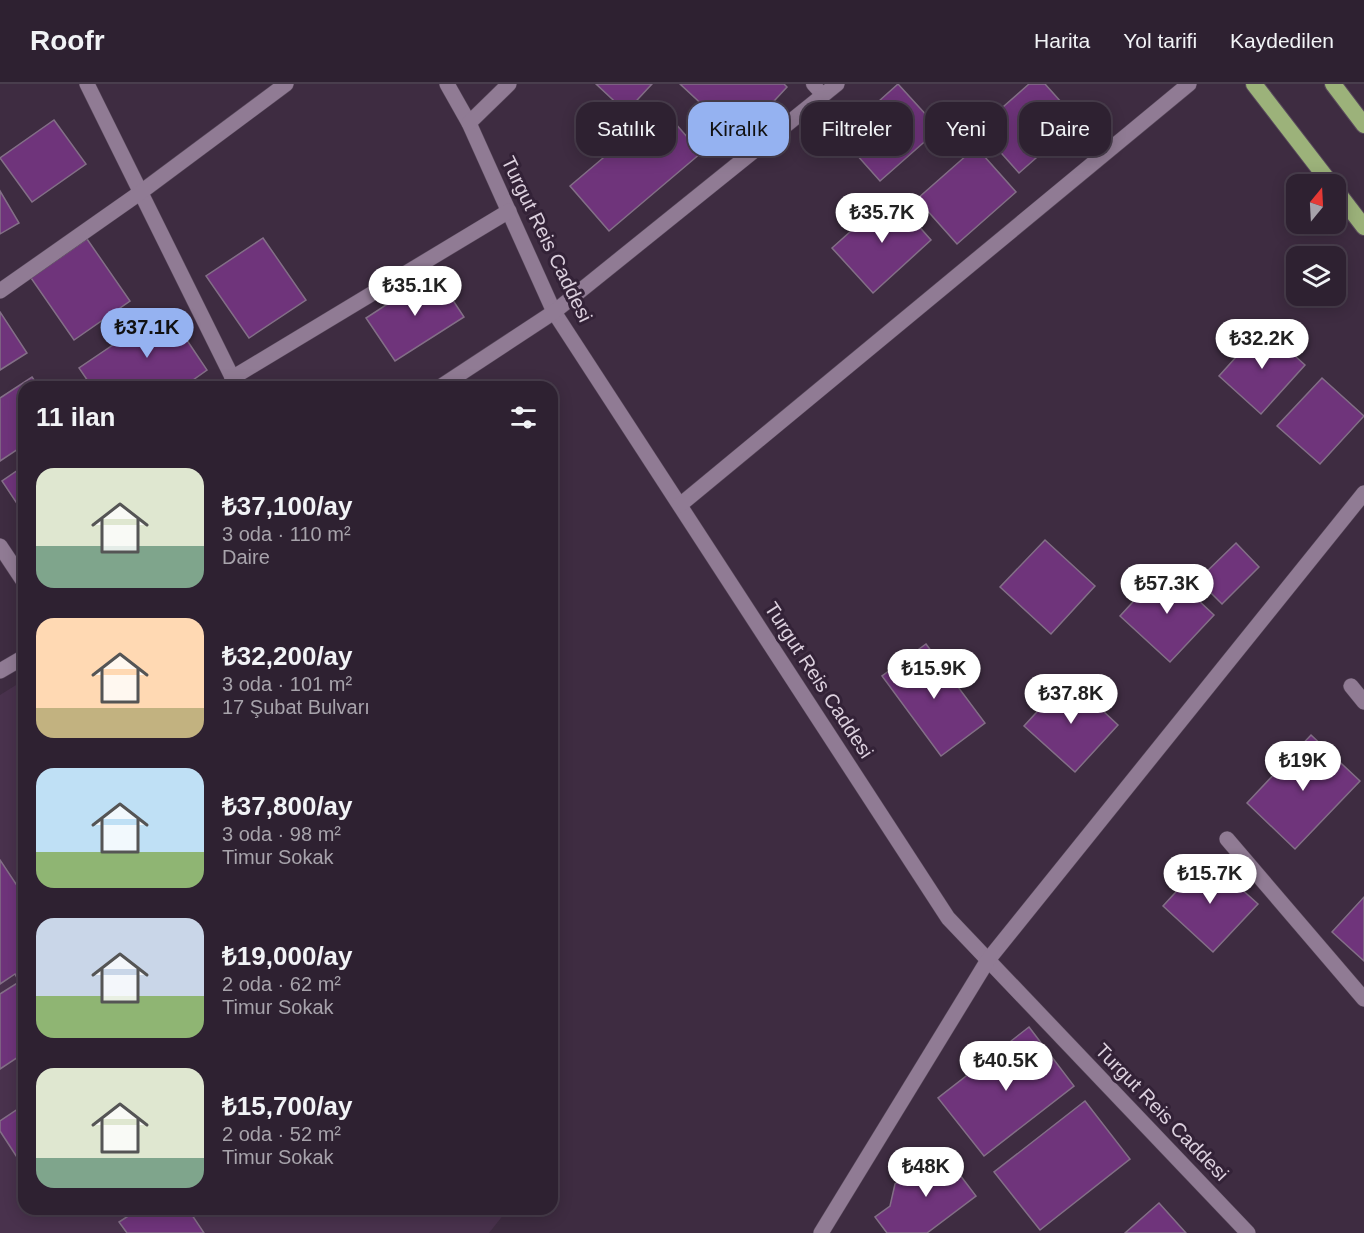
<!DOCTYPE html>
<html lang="tr">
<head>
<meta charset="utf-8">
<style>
	:root { --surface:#2e2131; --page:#362939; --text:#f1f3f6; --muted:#a7a3ab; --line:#493e4d; --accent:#95b2f1 }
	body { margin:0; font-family:Arial,sans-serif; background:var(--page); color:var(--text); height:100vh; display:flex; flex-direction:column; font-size:22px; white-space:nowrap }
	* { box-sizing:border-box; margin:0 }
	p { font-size:20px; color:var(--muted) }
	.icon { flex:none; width:33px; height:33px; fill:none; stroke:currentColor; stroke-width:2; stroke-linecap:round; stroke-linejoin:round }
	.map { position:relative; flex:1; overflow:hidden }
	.side { position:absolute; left:18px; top:297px; width:540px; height:834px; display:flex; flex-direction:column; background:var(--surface); border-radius:18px; box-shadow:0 3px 15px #0003,0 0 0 2px var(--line) }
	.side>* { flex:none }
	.top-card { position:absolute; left:576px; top:18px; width:570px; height:54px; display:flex; gap:12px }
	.needle { width:39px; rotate:18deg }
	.buttons { position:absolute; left:1286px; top:90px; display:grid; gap:12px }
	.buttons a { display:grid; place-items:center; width:60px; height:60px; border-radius:12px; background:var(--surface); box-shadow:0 3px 15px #0003,0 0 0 2px var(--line); font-size:30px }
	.price { position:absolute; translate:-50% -51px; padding:0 14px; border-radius:21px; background:#fff; color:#222; font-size:20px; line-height:39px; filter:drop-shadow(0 2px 3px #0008) }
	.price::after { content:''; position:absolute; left:50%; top:36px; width:18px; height:14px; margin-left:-9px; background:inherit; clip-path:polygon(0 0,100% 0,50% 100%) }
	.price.current { background:var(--accent); color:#111 }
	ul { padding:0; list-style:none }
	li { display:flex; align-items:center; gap:18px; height:150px; padding:0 18px }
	li span { display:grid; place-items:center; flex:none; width:168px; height:120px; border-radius:18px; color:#555 }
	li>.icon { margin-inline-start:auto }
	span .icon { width:72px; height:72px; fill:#fffc; stroke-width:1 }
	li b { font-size:26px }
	h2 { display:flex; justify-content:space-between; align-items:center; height:72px; padding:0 18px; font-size:26px }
	.pill { padding:0 21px; border-radius:18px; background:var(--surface); box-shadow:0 3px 15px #0003,0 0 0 2px var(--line); font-size:21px; line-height:54px }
	.pill.current { background:var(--accent); color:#111 }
	header { display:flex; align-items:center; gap:36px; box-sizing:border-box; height:84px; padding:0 30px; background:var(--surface); border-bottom:2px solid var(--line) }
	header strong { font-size:28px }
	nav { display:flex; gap:33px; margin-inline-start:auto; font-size:21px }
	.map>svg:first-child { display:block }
	.built { fill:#49324d }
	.building { fill:#6f347b; stroke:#836f87; stroke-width:1.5 }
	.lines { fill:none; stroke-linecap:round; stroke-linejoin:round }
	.service-casing { stroke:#58495b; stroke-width:15 }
	.minor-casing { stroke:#58495b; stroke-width:16 }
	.trunk-casing { stroke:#58495b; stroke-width:18 }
	.service { stroke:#907b94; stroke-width:14 }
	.minor { stroke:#907b94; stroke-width:15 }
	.trunk { stroke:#9cb27a; stroke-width:16 }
	.labels { text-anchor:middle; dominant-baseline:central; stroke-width:6; stroke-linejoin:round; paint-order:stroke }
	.street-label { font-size:20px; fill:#dcd0de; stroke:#332237 }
</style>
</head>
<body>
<header>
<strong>Roofr</strong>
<nav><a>Harita</a><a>Yol tarifi</a><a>Kaydedilen</a></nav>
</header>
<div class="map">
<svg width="1364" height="1149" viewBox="0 0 1364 1149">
	<rect width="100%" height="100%" fill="#3e2c41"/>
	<path class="built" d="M 24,596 L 24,1125 L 508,1125 L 489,1149 L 0,1149 L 0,611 Z"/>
	<g class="building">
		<path d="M 596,0 L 652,0 L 626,28 Z"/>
		<path d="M 680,0 L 784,0 L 787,3 L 739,55 Z"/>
		<path d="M 898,0 L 939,45 L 880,97 L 840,52 Z"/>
		<path d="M 1029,0 L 1045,0 L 1078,37 L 1019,89 L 979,44 Z"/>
		<path d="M 662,24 L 701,69 L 609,147 L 570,102 Z"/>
		<path d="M 54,36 L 86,80 L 32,118 L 0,74 Z"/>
		<path d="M 976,63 L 1016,108 L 957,160 L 917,115 Z"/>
		<path d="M 0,107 L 19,139 L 0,150 Z"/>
		<path d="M 891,111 L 931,156 L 873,209 L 832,164 Z"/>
		<path d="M 263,154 L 306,216 L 249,254 L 206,192 Z"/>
		<path d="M 87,155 L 130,217 L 74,256 L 31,194 Z"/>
		<path d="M 435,189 L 464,233 L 395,277 L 366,234 Z"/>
		<path d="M 166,225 L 207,286 L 183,303 L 92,303 L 79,284 Z"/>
		<path d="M 0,228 L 27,269 L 0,286 Z"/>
		<path d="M 1263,243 L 1305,281 L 1261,330 L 1219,292 Z"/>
		<path d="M 32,293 L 39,303 L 24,303 L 24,361 L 0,377 L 0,314 Z"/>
		<path d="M 1322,294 L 1364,332 L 1320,380 L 1277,342 Z"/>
		<path d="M 24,382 L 24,430 L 2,397 Z"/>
		<path d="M 1045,456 L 1095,502 L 1051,550 L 1000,503 Z"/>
		<path d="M 1236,459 L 1259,483 L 1222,520 L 1198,496 Z"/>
		<path d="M 1164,484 L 1214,531 L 1170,578 L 1120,532 Z"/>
		<path d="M 926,560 L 985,639 L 941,672 L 882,592 Z"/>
		<path d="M 1068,594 L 1118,641 L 1075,688 L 1024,642 Z"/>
		<path d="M 1311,651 L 1360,697 L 1295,765 L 1247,719 Z"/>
		<path d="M 1207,774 L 1258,820 L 1213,868 L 1163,822 Z"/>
		<path d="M 0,776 L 24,812 L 24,969 L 0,985 L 0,910 L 19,898 L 15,890 L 0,900 Z"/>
		<path d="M 1364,813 L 1364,877 L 1332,848 Z"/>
		<path d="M 1029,943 L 1074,1002 L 984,1072 L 938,1014 Z"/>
		<path d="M 1085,1017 L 1130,1075 L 1040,1146 L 994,1088 Z"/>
		<path d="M 24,1021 L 24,1084 L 0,1047 L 0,1037 Z"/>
		<path d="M 941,1066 L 976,1112 L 927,1149 L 887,1149 L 875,1133 L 890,1122 L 895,1100 Z"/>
		<path d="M 1159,1119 L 1186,1149 L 1125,1149 Z"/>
		<path d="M 131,1125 L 188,1125 L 204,1149 L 127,1149 L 119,1138 L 133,1129 Z"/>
	</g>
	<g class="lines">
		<g class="service-casing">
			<path id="service" d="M 813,0 L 823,11"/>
		</g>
		<g class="minor-casing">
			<g id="minor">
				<path d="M 87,0 L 237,303"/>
				<path d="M 447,0 L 469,39 L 554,228 L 948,834 L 1248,1149"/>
				<path d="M 469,39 L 509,0"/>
				<path d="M 0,207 L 141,108 L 286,0"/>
				<path d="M 232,294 L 509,127"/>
				<path d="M 440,303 L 554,228 L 837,0"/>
				<path d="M 680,421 L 1189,0"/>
				<path d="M 0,462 L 24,498"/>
				<path d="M 0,587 L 24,573"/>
				<path d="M 1351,602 L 1364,618"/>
				<path d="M 1227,755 L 1364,915"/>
				<path d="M 821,1149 L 988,876 L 1364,409"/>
			</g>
		</g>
		<g class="trunk-casing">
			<g id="trunk">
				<path d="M 1254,0 L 1331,100"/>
				<path d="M 1333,0 L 1364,41"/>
				<path d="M 1335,105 L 1364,143"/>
			</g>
		</g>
		<use href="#service" class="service"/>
		<use href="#minor" class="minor"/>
		<use href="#trunk" class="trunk"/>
	</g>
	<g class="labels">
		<g class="street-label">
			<text transform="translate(547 155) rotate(64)">Turgut Reis Caddesi</text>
			<text transform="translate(819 596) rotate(57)">Turgut Reis Caddesi</text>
			<text transform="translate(1162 1028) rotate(46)">Turgut Reis Caddesi</text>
		</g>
	</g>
</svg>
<div class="buttons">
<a><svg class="needle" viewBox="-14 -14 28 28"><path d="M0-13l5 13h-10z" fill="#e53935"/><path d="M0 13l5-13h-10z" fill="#a7a3ab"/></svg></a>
<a><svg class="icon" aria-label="layers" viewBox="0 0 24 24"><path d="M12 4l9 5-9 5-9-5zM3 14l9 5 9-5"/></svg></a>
</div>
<b class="price" style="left:882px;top:160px">₺35.7K</b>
<b class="price" style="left:415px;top:233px">₺35.1K</b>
<b class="price current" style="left:147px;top:275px">₺37.1K</b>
<b class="price" style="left:1262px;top:286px">₺32.2K</b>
<b class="price" style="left:1167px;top:531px">₺57.3K</b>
<b class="price" style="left:934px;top:616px">₺15.9K</b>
<b class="price" style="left:1071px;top:641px">₺37.8K</b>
<b class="price" style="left:1303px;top:708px">₺19K</b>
<b class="price" style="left:1210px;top:821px">₺15.7K</b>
<b class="price" style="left:1006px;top:1008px">₺40.5K</b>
<b class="price" style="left:926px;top:1114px">₺48K</b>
<div class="top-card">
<a class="pill">Satılık</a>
<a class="pill current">Kiralık</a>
<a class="pill">Filtreler</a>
<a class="pill">Yeni</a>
<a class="pill">Daire</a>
</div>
<section class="side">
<h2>11 ilan<svg class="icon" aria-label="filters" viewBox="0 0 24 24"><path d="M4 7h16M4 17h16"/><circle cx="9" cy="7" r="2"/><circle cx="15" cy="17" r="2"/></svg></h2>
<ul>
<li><span style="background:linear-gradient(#dfe7d0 65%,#7fa58c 0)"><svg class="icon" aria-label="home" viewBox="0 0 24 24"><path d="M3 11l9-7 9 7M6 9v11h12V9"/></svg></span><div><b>₺37,100/ay</b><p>3 oda · 110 m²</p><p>Daire</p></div></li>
<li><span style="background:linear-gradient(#ffd9b3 75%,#c2b280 0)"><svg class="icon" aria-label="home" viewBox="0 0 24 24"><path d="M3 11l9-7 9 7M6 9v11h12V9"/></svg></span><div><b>₺32,200/ay</b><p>3 oda · 101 m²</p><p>17 Şubat Bulvarı</p></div></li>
<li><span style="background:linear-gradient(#bfe0f5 70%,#8fb573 0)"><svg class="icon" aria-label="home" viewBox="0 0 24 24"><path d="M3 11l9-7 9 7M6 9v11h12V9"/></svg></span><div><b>₺37,800/ay</b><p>3 oda · 98 m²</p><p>Timur Sokak</p></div></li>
<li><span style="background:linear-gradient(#c9d6e8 65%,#8fb573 0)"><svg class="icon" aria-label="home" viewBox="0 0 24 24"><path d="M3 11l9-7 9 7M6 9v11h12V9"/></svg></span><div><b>₺19,000/ay</b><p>2 oda · 62 m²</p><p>Timur Sokak</p></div></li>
<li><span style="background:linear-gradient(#dfe7d0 75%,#7fa58c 0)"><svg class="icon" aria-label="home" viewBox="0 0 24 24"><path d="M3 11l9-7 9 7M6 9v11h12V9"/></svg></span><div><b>₺15,700/ay</b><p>2 oda · 52 m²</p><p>Timur Sokak</p></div></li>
</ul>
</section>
</div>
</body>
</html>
